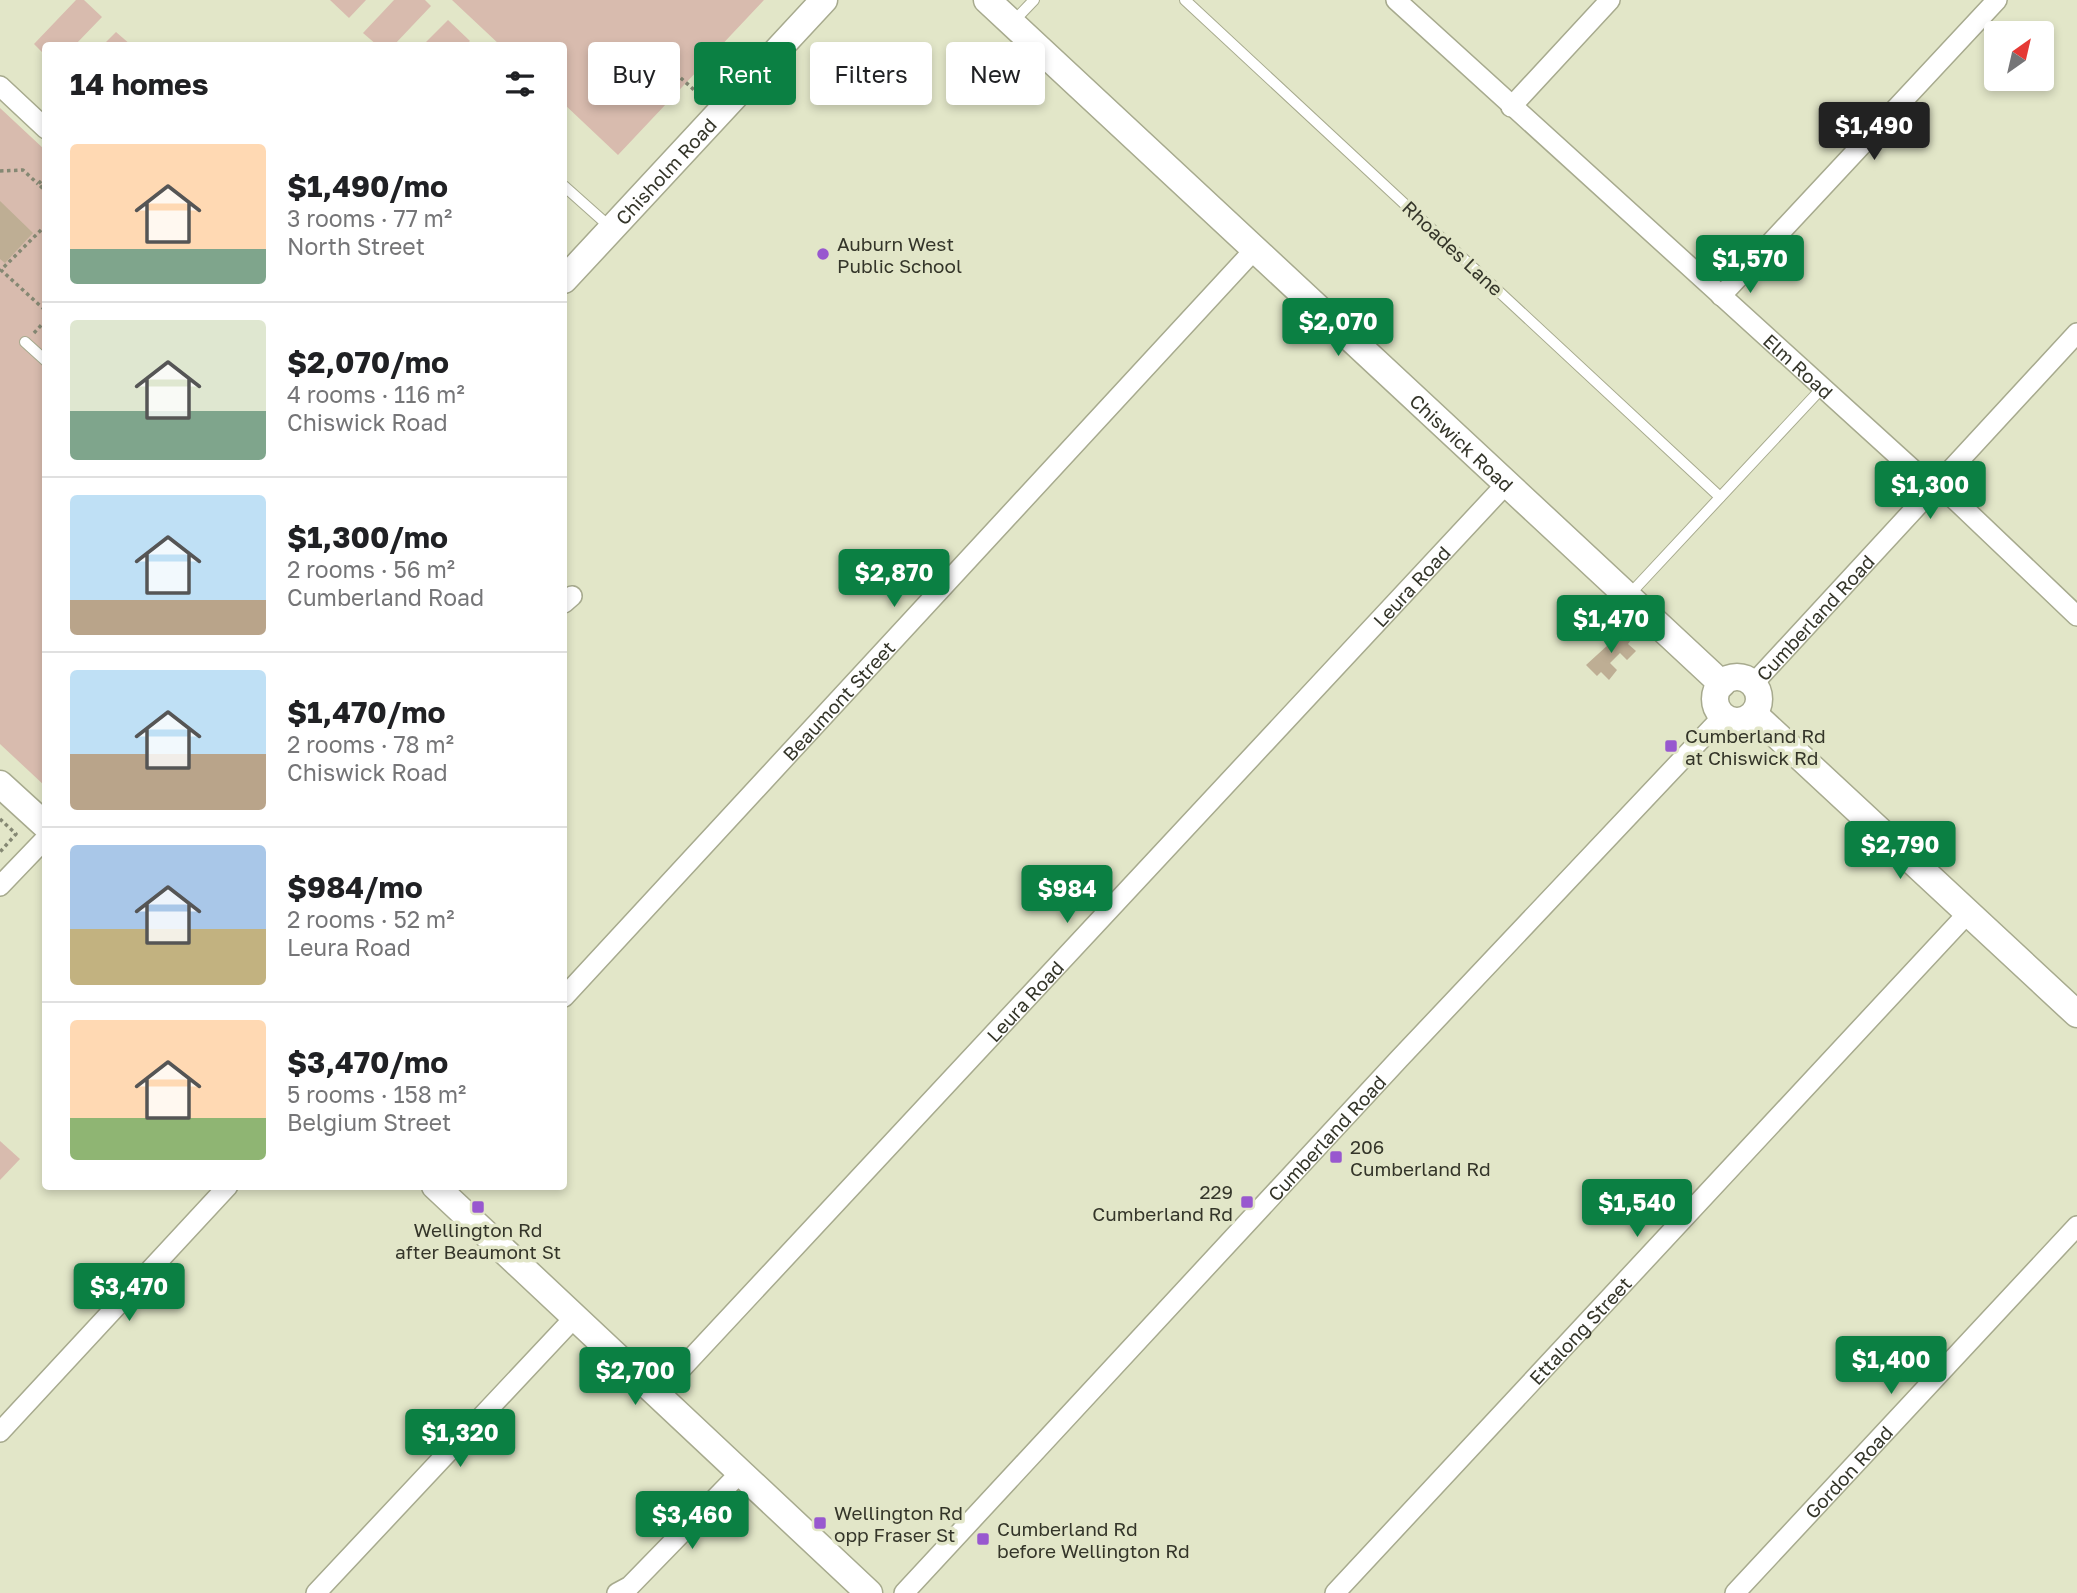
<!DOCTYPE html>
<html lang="en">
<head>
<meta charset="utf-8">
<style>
	:root { --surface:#fff; --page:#f6f6f6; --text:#202124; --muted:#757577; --line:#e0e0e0; --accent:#0b8043 }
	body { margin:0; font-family:"Golos Text",sans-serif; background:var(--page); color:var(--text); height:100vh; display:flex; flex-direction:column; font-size:26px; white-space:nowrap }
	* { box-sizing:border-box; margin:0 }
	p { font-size:23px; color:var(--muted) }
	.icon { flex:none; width:38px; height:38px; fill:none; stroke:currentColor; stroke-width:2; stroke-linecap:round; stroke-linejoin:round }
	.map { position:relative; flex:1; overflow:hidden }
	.sheet { position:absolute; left:42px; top:42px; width:525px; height:1148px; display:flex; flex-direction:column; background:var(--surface); border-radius:7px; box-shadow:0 4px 10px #0003 }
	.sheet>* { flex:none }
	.hud { position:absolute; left:588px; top:42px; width:665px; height:63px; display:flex; gap:14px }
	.needle { width:46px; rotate:34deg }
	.controls { position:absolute; left:1984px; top:21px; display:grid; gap:14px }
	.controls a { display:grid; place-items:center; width:70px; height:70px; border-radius:7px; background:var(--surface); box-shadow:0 4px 10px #0003; font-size:35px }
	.price { position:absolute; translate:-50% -60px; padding:0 16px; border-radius:7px; background:var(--accent); color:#fff; font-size:23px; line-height:46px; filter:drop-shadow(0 2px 4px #0008) }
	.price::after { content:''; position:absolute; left:50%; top:42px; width:21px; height:16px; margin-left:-10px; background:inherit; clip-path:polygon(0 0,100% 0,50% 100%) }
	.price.selected { background:#222; color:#fff }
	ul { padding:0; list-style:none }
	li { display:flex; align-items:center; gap:21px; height:175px; padding:0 28px }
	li+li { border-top:2px solid var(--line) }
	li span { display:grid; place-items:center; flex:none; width:196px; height:140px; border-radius:7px; color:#555 }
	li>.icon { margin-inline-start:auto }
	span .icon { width:84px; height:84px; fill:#fffc; stroke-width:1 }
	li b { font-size:30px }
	h2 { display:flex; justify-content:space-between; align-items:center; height:84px; padding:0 28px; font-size:30px }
	.pill { padding:0 24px; border-radius:7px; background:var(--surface); box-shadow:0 4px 10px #0003; font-size:24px; line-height:63px }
	.pill.selected { background:var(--accent); color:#fff }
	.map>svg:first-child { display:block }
	.green { fill:#d8bbae }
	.building { fill:#beae94 }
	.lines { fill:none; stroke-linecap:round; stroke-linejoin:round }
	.lane-casing { stroke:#a7aa8e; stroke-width:12 }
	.street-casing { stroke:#a7aa8e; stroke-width:22 }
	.secondary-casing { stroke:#a7aa8e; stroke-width:29 }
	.path { stroke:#858873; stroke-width:3.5; stroke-dasharray:3.5 3.5; stroke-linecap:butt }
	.lane { stroke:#fff; stroke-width:10 }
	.street { stroke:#fff; stroke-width:19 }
	.secondary { stroke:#fff; stroke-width:26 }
	.poi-dot { fill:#9858cf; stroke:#e2e6c8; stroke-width:2.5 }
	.labels { text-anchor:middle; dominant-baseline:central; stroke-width:7; stroke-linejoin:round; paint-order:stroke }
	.street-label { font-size:19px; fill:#343529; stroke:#e2e6c8 }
	.poi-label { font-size:19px; fill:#343529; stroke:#e2e6c8; text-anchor:start }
</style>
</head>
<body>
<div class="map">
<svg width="2077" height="1593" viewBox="0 0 2077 1593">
	<rect width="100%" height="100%" fill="#e2e6c8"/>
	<g class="green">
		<path d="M 76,0 L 84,0 L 102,17 L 75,45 L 46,46 L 45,55 L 34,44 Z"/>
		<path d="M 330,0 L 366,0 L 349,18 Z"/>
		<path d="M 394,0 L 425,0 L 431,6 L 394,45 L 377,45 L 363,33 Z"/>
		<path d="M 452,0 L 764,0 L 618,155 L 564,104 L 564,46 L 500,45 Z"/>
		<path d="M 448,20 L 470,41 L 466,45 L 423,45 Z"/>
		<path d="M 116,32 L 131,45 L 103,45 Z"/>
		<path d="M 0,108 L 45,150 L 45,786 L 0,744 Z"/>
		<path d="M 0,1141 L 20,1159 L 0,1180 Z"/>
	</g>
	<g class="building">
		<path d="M 0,201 L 33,233 L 5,263 L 0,259 Z"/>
		<path d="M 1619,629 L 1631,640 L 1628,644 L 1636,651 L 1627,660 L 1620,653 L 1610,663 L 1617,670 L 1609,680 L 1601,672 L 1597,676 L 1586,665 L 1609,644 L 1607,641 Z"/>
	</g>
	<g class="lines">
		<g class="lane-casing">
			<g id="lane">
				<path d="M 1185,0 L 1720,497"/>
				<path d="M 1012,23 L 1034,0"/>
				<path d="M 564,186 L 610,227"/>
				<path d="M 25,342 L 46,361"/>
				<path d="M 1629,595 L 1822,388"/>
			</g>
		</g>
		<g class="street-casing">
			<g id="street">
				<path id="s1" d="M 1396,0 L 1920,476 L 1951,496 L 2077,616"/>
				<path d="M 0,86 L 46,129"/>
				<path d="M 1511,107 L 1610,0"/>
				<path d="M 1721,296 L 1997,0"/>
				<path d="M 564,603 L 572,596"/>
				<path id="s2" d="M 1753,684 L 2077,333"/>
				<path d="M 0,886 L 46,838"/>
				<path id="s3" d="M 564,997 L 1255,249"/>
				<path id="s4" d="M 657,1395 L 1507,483"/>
				<path d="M 0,1432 L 228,1186"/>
				<path d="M 316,1593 L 574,1318"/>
				<path d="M 617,1593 L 630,1586 L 740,1473"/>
				<path id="s5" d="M 904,1593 L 1399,1059 L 1723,716"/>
				<path id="s6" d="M 1335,1593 L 1968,913"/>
				<path id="s7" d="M 1735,1593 L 2077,1226"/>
			</g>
		</g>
		<g class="secondary-casing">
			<g id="secondary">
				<path id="s8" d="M 987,0 L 1722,684"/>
				<path id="s9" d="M 564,280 L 824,0"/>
				<circle cx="1737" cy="699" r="22"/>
				<path d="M 1754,714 L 2077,1014"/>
				<path d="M 0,784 L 46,826"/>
				<path d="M 435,1186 L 869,1593"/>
			</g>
		</g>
		<g class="path">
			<path d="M 665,64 L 701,96"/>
			<path d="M 0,171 L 23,170 L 38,184"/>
			<path d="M 46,176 L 38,184 L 46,191"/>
			<path d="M 46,225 L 1,270 L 46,311"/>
			<path d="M 34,333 L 46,320"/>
			<path d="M 0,819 L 16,834 L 0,852"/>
		</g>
		<use href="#lane" class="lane"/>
		<use href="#street" class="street"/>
		<use href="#secondary" class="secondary"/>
	</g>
	<g class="poi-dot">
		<circle cx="823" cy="254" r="7"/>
		<rect x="1664" y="739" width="14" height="14" rx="3.5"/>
		<rect x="1329" y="1150" width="14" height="14" rx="3.5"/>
		<rect x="1240" y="1195" width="14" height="14" rx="3.5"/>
		<rect x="471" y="1200" width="14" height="14" rx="3.5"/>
		<rect x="813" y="1516" width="14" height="14" rx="3.5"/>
		<rect x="976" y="1532" width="14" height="14" rx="3.5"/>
	</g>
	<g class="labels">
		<g class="street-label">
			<text stroke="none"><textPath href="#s9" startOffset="149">Chisholm Road</textPath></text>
			<text transform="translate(1453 248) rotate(43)">Rhoades Lane</text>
			<text stroke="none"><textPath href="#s1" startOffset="544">Elm Road</textPath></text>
			<text stroke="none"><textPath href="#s8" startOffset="649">Chiswick Road</textPath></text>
			<text stroke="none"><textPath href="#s4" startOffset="1106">Leura Road</textPath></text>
			<text stroke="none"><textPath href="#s2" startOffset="91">Cumberland Road</textPath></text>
			<text stroke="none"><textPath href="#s3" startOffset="404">Beaumont Street</textPath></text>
			<text stroke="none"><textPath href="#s4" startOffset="539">Leura Road</textPath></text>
			<text stroke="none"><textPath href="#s5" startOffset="621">Cumberland Road</textPath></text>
			<text stroke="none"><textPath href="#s6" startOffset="359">Ettalong Street</textPath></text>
			<text stroke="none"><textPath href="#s7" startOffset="166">Gordon Road</textPath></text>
		</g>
		<g class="poi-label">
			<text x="837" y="243">Auburn West<tspan x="837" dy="22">Public School</tspan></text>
			<text x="1685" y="735">Cumberland Rd<tspan x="1685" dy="22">at Chiswick Rd</tspan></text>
			<text x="1350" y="1146">206<tspan x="1350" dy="22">Cumberland Rd</tspan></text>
			<text x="1233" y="1191" text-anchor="end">229<tspan x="1233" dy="22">Cumberland Rd</tspan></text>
			<text x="478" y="1229" text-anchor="middle">Wellington Rd<tspan x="478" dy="22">after Beaumont St</tspan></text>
			<text x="834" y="1512">Wellington Rd<tspan x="834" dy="22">opp Fraser St</tspan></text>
			<text x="997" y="1528">Cumberland Rd<tspan x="997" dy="22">before Wellington Rd</tspan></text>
		</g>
	</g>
</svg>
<div class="controls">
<a><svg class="needle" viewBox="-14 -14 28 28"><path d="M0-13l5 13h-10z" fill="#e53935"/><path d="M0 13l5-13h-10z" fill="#757577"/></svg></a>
</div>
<b class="price selected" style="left:1874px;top:162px">$1,490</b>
<b class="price" style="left:1750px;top:295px">$1,570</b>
<b class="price" style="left:1338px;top:358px">$2,070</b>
<b class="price" style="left:1930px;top:521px">$1,300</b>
<b class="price" style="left:894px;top:609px">$2,870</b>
<b class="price" style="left:1611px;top:655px">$1,470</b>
<b class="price" style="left:1900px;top:881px">$2,790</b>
<b class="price" style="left:1067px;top:925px">$984</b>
<b class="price" style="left:1637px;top:1239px">$1,540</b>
<b class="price" style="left:129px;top:1323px">$3,470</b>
<b class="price" style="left:1891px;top:1396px">$1,400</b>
<b class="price" style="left:635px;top:1407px">$2,700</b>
<b class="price" style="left:460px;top:1469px">$1,320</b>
<b class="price" style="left:692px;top:1551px">$3,460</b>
<div class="hud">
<a class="pill">Buy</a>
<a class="pill selected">Rent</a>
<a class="pill">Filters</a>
<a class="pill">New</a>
</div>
<section class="sheet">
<h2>14 homes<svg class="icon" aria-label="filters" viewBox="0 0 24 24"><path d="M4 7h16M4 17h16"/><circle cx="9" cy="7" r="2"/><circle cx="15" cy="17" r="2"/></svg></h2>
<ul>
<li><span style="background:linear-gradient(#ffd9b3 75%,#7fa58c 0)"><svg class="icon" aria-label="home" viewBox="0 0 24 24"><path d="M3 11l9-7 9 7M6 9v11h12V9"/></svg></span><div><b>$1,490/mo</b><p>3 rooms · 77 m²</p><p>North Street</p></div></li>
<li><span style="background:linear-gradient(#dfe7d0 65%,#7fa58c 0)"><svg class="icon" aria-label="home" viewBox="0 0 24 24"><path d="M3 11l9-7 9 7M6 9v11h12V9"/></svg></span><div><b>$2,070/mo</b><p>4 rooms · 116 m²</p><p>Chiswick Road</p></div></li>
<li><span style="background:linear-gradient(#bfe0f5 75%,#b9a48a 0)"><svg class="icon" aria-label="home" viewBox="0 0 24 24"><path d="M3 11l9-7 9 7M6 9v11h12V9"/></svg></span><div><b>$1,300/mo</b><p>2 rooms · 56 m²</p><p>Cumberland Road</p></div></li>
<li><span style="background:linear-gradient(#bfe0f5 60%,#b9a48a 0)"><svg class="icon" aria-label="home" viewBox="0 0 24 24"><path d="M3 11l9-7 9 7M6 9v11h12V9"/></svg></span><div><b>$1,470/mo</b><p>2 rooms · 78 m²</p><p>Chiswick Road</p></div></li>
<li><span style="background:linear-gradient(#a9c7e8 60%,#c2b280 0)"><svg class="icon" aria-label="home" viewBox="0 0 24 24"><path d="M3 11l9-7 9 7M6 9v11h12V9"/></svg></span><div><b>$984/mo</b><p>2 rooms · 52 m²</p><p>Leura Road</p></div></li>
<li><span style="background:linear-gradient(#ffd9b3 70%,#8fb573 0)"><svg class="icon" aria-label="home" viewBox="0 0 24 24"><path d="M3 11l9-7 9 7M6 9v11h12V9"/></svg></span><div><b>$3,470/mo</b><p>5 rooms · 158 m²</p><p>Belgium Street</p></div></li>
</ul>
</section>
</div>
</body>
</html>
